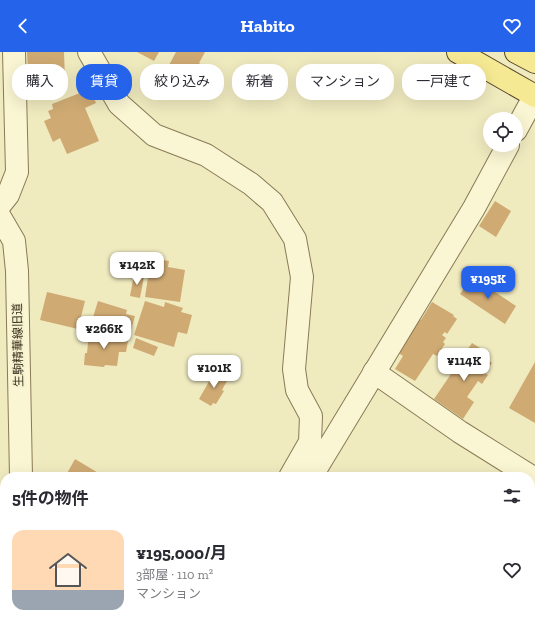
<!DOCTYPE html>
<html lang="ja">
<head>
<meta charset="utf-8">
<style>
	:root { --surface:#fff; --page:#f7f7f7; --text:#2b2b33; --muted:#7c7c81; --line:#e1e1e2; --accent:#2563eb }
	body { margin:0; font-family:"Zilla Slab","Noto Sans JP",serif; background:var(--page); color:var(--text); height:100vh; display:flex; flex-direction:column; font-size:15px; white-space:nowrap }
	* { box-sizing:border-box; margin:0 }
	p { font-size:13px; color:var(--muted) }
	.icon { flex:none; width:22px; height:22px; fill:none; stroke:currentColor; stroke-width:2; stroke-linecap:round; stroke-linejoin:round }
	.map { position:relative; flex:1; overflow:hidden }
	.details { position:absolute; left:0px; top:420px; width:535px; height:156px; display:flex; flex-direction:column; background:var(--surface); border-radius:16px 16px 0 0; box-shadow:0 4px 16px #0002 }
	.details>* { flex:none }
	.hud { position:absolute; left:12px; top:12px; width:511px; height:36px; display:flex; gap:8px }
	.fabs { position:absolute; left:483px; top:60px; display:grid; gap:8px }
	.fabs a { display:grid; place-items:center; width:40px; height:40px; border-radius:50%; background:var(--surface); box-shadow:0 4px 16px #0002; font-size:20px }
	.price { position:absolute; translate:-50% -34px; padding:0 9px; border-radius:8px; background:#fff; color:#222; font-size:13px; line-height:26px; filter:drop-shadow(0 1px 2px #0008) }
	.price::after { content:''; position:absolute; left:50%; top:24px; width:12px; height:9px; margin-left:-6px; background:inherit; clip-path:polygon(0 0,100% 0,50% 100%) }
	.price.active { background:var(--accent); color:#fff }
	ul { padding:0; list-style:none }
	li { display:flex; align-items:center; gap:12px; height:100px; padding:0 12px }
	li+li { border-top:1px solid var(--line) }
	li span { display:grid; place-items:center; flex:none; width:112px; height:80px; border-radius:12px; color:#555 }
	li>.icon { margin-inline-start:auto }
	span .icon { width:48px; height:48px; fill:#fffc; stroke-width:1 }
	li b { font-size:17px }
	h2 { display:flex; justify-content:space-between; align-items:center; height:48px; padding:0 12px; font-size:17px }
	.pill { padding:0 14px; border-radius:16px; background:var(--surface); box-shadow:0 4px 16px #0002; font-size:14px; line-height:36px }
	.pill.active { background:var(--accent); color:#fff }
	header { display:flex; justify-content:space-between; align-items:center; height:52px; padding:0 12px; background:var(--accent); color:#fff; font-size:18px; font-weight:700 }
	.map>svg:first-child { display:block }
	.building { fill:#cfaa73 }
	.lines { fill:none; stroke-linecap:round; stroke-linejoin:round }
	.minor-casing { stroke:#897a57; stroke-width:24 }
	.major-casing { stroke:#56472b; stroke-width:24 }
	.minor { stroke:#faf5d2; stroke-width:22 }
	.major { stroke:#f5e994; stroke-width:22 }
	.labels { text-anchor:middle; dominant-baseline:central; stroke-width:3.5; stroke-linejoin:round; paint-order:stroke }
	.street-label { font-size:12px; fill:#382e1c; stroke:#f7f2cf }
</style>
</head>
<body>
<header><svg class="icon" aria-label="back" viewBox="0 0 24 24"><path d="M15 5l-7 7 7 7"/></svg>Habito<svg class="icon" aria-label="heart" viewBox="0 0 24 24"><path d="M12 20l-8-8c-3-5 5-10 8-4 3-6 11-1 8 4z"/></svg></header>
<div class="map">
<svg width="535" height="576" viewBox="0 0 535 576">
	<rect width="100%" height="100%" fill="#f0eabf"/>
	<g class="building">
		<path d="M 27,0 L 64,0 L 65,29 L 62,29 L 62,40 L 29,41 Z"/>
		<path d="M 137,0 L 159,0 L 154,9 Z"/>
		<path d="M 176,0 L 205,0 L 199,11 L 203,14 L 195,29 L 168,15 Z"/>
		<path d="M 90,37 L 96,51 L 85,56 L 99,89 L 67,102 L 60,86 L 53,90 L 44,69 L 51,66 L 48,59 L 53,57 L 52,52 Z"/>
		<path d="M 495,149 L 511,159 L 496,185 L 479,174 Z"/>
		<path d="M 151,206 L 169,209 L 168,215 L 185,218 L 180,250 L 145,245 Z"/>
		<path d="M 134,223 L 144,225 L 140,246 L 130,244 Z"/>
		<path d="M 472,225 L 481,230 L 479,232 L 481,234 L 483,232 L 516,254 L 505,272 L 460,242 Z"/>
		<path d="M 47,240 L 85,249 L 78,277 L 40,268 Z"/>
		<path d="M 98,249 L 127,258 L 126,262 L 135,264 L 130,282 L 108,275 L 106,280 L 90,275 Z"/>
		<path d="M 145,249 L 164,255 L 165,250 L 183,256 L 181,260 L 192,263 L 187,282 L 178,280 L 174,295 L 134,283 Z"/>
		<path d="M 432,250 L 454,263 L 453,264 L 457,267 L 447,282 L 445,280 L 442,283 L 446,286 L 443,290 L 445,292 L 437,304 L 433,302 L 415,329 L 395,317 L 403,304 L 397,300 L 418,266 L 421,268 Z"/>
		<path d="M 89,281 L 125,285 L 124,288 L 128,289 L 126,300 L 119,300 L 117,314 L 105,313 L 104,315 L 84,313 L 85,301 L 87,301 Z"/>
		<path d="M 136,286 L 158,295 L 154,304 L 133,296 Z"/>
		<path d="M 472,291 L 485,299 L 482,304 L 492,311 L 485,321 L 488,323 L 482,332 L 478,329 L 467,345 L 474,350 L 463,367 L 434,347 Z"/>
		<path d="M 535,310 L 535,371 L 509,356 Z"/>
		<path d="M 215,319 L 228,327 L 222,338 L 224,339 L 216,352 L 213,351 L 211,354 L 199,347 Z"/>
		<path d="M 75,407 L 105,425 L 65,425 Z"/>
		<path d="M 239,571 L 278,571 L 285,575 L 284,576 L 249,576 Z"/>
		<path d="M 336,571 L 352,571 L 350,576 Z"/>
		<path d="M 357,571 L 396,571 L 393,576 L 360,576 L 360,575 L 356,573 Z"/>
	</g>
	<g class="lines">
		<g class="minor-casing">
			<g id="minor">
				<path d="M 89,0 L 119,52 L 154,83 L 206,103 L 251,132 L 272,150 L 295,187 L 302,225 L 294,317 L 297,338 L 311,364 L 310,390 L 290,425"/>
				<path d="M 516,78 L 535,43"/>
				<path d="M 0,153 L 8,143 L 17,120 L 14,0"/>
				<path d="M 0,165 L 14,189 L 17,219 L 21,425"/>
				<path d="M 374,320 L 460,380 L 535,427"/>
				<path d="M 311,425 L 474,156 L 508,93"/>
				<path d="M 30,571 L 31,576"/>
				<path d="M 209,576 L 212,571"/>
			</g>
		</g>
		<g class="major-casing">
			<g id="major">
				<path d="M 458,0 L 535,44"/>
				<path d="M 516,0 L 535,10"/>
			</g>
		</g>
		<use href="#minor" class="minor"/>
		<use href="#major" class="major"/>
	</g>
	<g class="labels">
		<g class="street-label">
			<text transform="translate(18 293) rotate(-91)">生駒精華線旧道</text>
		</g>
	</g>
</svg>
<div class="fabs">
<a><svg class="icon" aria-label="locate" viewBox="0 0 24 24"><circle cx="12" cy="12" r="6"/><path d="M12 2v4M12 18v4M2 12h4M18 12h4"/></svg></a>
</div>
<b class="price" style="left:137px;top:234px">¥142K</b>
<b class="price active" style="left:488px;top:248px">¥195K</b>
<b class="price" style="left:104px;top:298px">¥266K</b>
<b class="price" style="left:464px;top:330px">¥114K</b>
<b class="price" style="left:214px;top:337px">¥101K</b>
<div class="hud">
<a class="pill">購入</a>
<a class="pill active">賃貸</a>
<a class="pill">絞り込み</a>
<a class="pill">新着</a>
<a class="pill">マンション</a>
<a class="pill">一戸建て</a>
</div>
<section class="details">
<h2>5件の物件<svg class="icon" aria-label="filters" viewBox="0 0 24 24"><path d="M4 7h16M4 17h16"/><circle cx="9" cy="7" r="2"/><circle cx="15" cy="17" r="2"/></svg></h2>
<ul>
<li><span style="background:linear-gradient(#ffd9b3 75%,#9aa5b1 0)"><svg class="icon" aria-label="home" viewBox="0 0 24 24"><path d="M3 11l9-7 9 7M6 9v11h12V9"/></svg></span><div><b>¥195,000/月</b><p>3部屋 · 110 m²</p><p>マンション</p></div><svg class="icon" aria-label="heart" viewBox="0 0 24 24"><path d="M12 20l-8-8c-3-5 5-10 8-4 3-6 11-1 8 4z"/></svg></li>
</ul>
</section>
</div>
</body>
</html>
